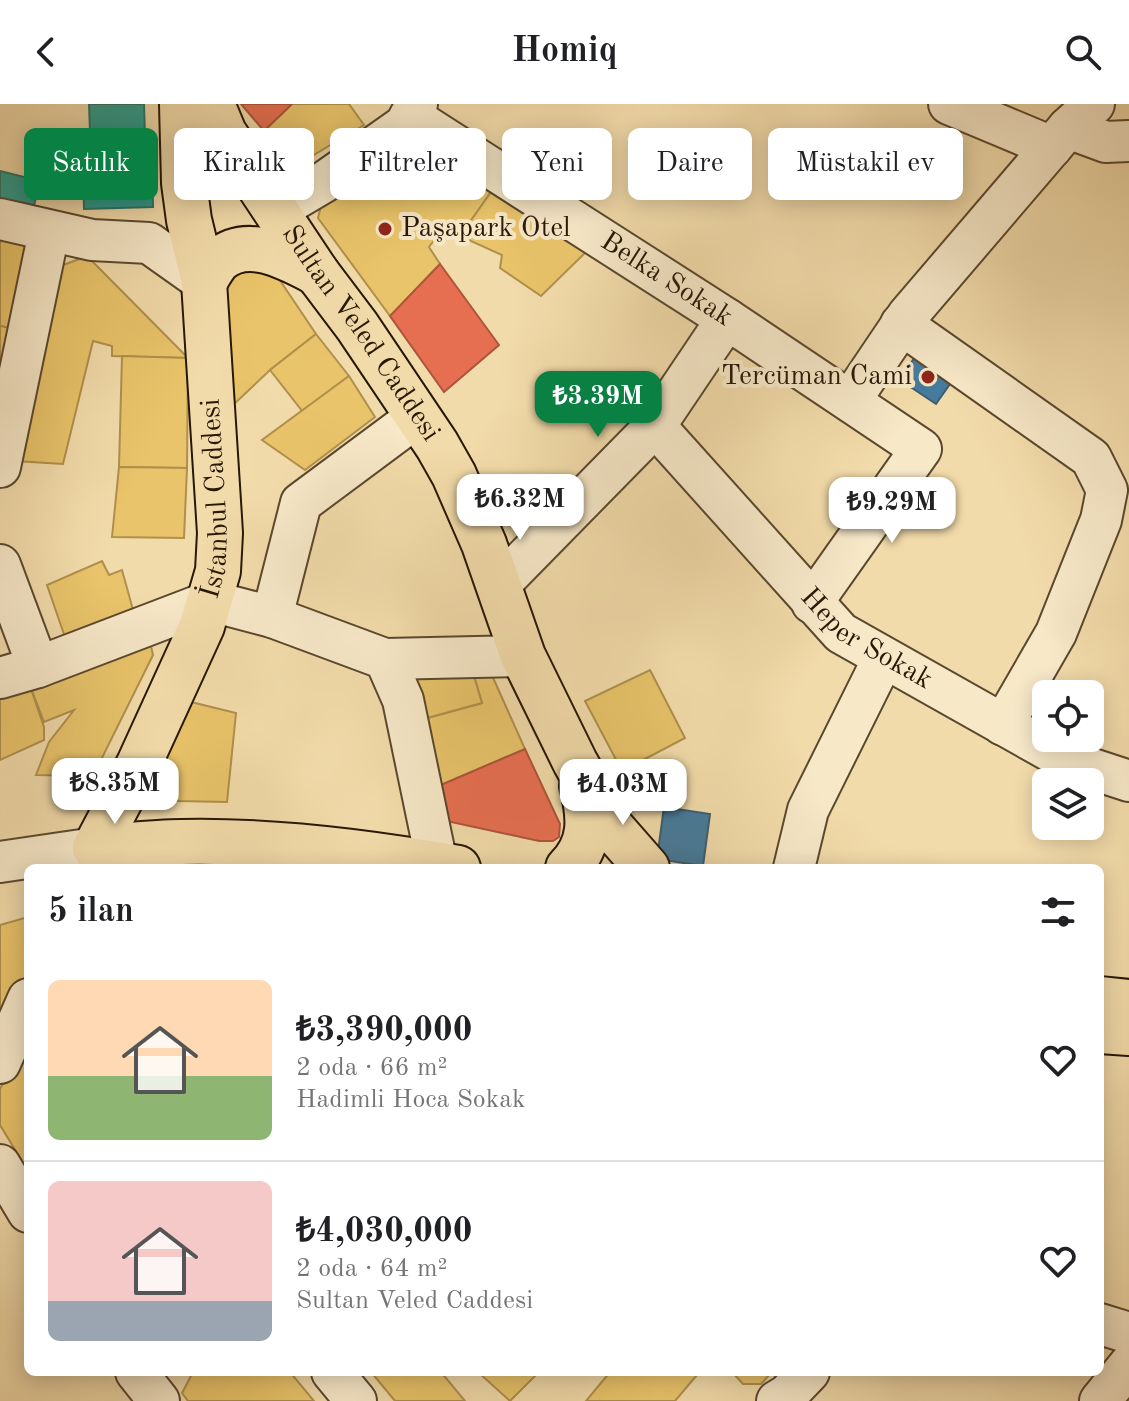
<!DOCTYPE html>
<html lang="tr">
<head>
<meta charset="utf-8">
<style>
	:root { --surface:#fff; --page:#f2f2f2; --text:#202124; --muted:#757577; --line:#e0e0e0; --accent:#0b8043 }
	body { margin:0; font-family:"Old Standard TT",serif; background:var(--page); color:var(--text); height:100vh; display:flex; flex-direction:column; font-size:30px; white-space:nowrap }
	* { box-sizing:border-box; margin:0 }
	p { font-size:26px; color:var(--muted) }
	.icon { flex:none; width:44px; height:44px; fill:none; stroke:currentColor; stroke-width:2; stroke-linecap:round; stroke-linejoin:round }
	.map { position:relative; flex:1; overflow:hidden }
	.sheet { position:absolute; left:24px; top:760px; width:1080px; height:512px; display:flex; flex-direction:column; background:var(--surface); border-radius:12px; box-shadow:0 4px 20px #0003 }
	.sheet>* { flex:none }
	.guide { position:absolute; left:24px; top:24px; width:1082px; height:72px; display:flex; gap:16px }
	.tools { position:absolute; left:1032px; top:576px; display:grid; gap:16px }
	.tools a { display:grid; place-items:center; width:72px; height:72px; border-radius:12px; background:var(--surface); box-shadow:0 4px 20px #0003; font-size:40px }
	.price { position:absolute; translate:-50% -68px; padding:0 18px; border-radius:16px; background:#fff; color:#222; font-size:26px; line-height:52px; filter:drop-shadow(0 2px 4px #0008) }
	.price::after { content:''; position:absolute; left:50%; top:48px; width:24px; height:18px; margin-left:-12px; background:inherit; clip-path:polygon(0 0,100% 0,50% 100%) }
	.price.active { background:var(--accent); color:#fff }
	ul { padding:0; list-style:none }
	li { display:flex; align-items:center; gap:24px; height:200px; padding:0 24px }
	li+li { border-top:2px solid var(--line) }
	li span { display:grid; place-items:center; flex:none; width:224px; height:160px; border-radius:12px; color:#555 }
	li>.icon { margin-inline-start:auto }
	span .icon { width:96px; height:96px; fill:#fffc; stroke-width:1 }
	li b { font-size:34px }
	h2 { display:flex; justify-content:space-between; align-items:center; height:96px; padding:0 24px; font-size:34px }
	.chip { padding:0 28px; border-radius:12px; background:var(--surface); box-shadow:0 4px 20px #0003; font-size:28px; line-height:72px }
	.chip.active { background:var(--accent); color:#fff }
	header { display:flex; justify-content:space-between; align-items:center; height:104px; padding:0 24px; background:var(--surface); font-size:36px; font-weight:700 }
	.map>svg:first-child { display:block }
	.homes { fill:#e9c46a; stroke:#af904c; stroke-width:2 }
	.shops { fill:#e76f51; stroke:#ad553a; stroke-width:2 }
	.schools { fill:#2a9d8f; stroke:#297566; stroke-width:2 }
	.public { fill:#457b9d; stroke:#3c5d6f; stroke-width:2 }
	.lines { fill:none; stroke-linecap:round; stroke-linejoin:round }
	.minor-casing { stroke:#5a482e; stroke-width:44 }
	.major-casing { stroke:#271705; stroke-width:48 }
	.minor { stroke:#f7e8c8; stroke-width:40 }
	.major { stroke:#f2dbaa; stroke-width:44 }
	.poi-dot { fill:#8f2418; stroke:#f7e8c8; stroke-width:3 }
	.labels { text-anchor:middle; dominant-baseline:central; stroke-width:8; stroke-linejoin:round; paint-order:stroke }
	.poi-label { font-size:28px; fill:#271705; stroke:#f7e8c8; text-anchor:start }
	.street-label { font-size:28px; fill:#271705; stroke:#f7e8c8 }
</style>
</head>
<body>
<header><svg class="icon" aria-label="back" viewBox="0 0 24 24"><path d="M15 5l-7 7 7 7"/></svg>Homiq<svg class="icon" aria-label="search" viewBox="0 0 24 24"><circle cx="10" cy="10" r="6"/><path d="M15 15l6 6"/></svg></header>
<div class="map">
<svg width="1129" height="1297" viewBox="0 0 1129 1297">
	<rect width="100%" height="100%" fill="#f2dbaa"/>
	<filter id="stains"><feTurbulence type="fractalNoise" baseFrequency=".0025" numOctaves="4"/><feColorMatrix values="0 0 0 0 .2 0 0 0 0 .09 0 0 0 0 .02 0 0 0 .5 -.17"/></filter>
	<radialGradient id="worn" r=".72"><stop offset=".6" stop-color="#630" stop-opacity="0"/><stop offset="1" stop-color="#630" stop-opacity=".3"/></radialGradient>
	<g class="homes">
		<path d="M 292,0 L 349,0 L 364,21 L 292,64 L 264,27 Z"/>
		<path d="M 412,48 L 491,88 L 460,132 L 449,117 L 429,143 L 440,160 L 390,212 L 318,114 L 322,98 L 355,76 Z"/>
		<path d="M 491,88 L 588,146 L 541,192 L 500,164 L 502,151 L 460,132 Z"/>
		<path d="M 0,125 L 34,145 L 16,225 L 0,222 Z"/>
		<path d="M 87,152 L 188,254 L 112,252 L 112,242 L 93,237 L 63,360 L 15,357 L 58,163 Z"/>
		<path d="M 273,166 L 316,230 L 270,266 L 232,302 L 226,177 L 230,167 Z"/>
		<path d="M 0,222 L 16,225 L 0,300 Z"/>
		<path d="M 316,230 L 349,272 L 303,308 L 270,266 Z"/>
		<path d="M 122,252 L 188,254 L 187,364 L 119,363 Z"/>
		<path d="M 349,272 L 375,313 L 305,366 L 262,336 Z"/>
		<path d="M 119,363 L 187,364 L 184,434 L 112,433 Z"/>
		<path d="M 102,457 L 109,471 L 122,466 L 135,513 L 67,539 L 47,481 Z"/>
		<path d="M 138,537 L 151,542 L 153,551 L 93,672 L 36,671 L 49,638 L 74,606 L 44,618 L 29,579 Z"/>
		<path d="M 486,558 L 525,645 L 429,686 L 416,617 L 482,599 L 470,559 Z"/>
		<path d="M 470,559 L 482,599 L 416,617 L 399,561 Z"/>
		<path d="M 650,566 L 685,634 L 622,667 L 585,597 Z"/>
		<path d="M 29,579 L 44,623 L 44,636 L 0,656 L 0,590 Z"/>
		<path d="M 187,597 L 236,609 L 227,698 L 178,697 L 159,681 L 157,668 Z"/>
		<path d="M 28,813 L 28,867 L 7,910 L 0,912 L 0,821 Z"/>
		<path d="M 14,958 L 28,959 L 28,1067 L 0,1021 L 0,985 Z"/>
		<path d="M 193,1268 L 290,1268 L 314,1297 L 188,1297 L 182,1289 Z"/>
		<path d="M 371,1268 L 441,1268 L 465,1297 L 395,1297 Z"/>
		<path d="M 478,1268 L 539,1268 L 510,1297 Z"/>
		<path d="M 610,1268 L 694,1268 L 697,1271 L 675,1297 L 586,1297 Z"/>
		<path d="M 732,1268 L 772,1268 L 761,1280 L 743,1280 Z"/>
	</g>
	<g class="shops">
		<path d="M 241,0 L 292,0 L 264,27 Z"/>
		<path d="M 440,160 L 499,241 L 444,288 L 390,212 Z"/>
		<path d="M 525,645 L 560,720 L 559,733 L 553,737 L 539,737 L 437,715 L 429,686 Z"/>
	</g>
	<g class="schools">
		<path d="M 89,0 L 144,0 L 146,64 L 152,63 L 153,103 L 84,105 L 83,55 L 91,55 Z"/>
		<path d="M 0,67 L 40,77 L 31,114 L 0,106 Z"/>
	</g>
	<g class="public">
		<path d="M 920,245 L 957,270 L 936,300 L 900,276 Z"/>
		<path d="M 664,703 L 710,710 L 703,762 L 657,755 Z"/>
	</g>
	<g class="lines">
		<g class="minor-casing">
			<g id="minor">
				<path d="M 949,0 L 1052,43"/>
				<path id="s1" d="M 410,12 L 727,215 L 921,345 L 812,499"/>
				<path d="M 1068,24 L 1106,38 L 1129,37"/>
				<path d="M 275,107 L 324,78 L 405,21 L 417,0"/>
				<path d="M 0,115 L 92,136 L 149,139 L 204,178"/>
				<path d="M 901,220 L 1091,354 L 1107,386 L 1101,416 L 1056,529 L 1003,621"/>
				<path d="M 850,297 L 908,211 L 1068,24 L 1094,0"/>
				<path id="s2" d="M 655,322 L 841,529 L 1068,657 L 1129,677"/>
				<path d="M 0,363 L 49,128"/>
				<path d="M 0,461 L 38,563"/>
				<path d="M 500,480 L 655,322 L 727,215"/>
				<path d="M 272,513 L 301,399 L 418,312"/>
				<path d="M 385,555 L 523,552"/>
				<path d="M 0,574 L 38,563 L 211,497 L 272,513 L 385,555 L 403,596 L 437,760"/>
				<path d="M 0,758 L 95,744"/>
				<path d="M 794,764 L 808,706 L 883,555"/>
				<path d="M 0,959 L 28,895"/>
				<path d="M 0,1061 L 28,1108"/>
				<path d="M 1100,1220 L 1129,1229"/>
				<path d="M 136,1268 L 159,1297"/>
				<path d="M 332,1268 L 356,1297"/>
				<path d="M 777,1297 L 787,1291 L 809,1268"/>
				<path d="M 1100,1297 L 1129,1261"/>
			</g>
		</g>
		<g class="major-casing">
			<g id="major">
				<path id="s3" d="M 212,0 L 224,29 L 317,169 L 357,222 L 437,341 L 454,371 L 484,440 L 523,552 L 575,658 L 612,724 L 647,764"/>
				<path d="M 204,178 C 209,171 213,162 219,156 C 248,131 288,154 317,169"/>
				<path id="s4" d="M 95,744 L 139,660 L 202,522 L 218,467 L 220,429 L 204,178 L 189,116 L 184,79 L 182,0"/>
				<path d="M 95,744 C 124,742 153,738 181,738 C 274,736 368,748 458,764"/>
				<path d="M 568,764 C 592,740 590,713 582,682"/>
				<path d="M 1100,895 L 1129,898"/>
				<path d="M 1100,927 L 1129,929"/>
			</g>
		</g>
		<use href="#minor" class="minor"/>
		<use href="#major" class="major"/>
	</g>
	<g class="poi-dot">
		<circle cx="385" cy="125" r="8"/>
		<circle cx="928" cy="273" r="8"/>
	</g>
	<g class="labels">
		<g class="poi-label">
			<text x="401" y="125">Paşapark Otel</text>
			<text x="912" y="273" text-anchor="end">Tercüman Cami</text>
		</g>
		<g class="street-label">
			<text stroke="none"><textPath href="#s1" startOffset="304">Belka Sokak</textPath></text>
			<text stroke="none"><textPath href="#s3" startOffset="274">Sultan Veled Caddesi</textPath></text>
			<text stroke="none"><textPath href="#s4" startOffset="376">İstanbul Caddesi</textPath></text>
			<text stroke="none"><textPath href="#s2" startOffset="302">Heper Sokak</textPath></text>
		</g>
	</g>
	<rect width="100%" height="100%" filter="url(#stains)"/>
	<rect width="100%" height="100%" fill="url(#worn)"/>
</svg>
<div class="tools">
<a><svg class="icon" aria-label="locate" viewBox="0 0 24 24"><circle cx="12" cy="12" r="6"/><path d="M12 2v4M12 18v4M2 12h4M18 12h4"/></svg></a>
<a><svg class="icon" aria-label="layers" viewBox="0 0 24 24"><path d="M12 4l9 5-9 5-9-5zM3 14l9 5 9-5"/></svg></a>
</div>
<b class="price active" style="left:598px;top:335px">₺3.39M</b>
<b class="price" style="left:520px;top:438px">₺6.32M</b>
<b class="price" style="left:892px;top:441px">₺9.29M</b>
<b class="price" style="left:115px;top:722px">₺8.35M</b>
<b class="price" style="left:623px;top:723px">₺4.03M</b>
<div class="guide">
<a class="chip active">Satılık</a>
<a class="chip">Kiralık</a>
<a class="chip">Filtreler</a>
<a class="chip">Yeni</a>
<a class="chip">Daire</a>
<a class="chip">Müstakil ev</a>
</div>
<section class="sheet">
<h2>5 ilan<svg class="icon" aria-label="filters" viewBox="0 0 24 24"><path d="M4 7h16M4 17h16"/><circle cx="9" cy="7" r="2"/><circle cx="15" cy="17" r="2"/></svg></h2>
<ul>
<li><span style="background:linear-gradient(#ffd9b3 60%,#8fb573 0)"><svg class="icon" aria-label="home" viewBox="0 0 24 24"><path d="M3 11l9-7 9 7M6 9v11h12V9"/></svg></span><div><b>₺3,390,000</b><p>2 oda · 66 m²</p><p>Hadimli Hoca Sokak</p></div><svg class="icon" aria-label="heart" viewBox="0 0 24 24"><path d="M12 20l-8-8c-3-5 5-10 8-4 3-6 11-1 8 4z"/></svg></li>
<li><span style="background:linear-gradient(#f6c9c9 75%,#9aa5b1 0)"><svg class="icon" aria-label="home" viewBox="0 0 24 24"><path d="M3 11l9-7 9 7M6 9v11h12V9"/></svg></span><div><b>₺4,030,000</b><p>2 oda · 64 m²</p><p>Sultan Veled Caddesi</p></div><svg class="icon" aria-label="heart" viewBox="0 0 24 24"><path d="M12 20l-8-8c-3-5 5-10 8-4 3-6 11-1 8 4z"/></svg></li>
</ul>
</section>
</div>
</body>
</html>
